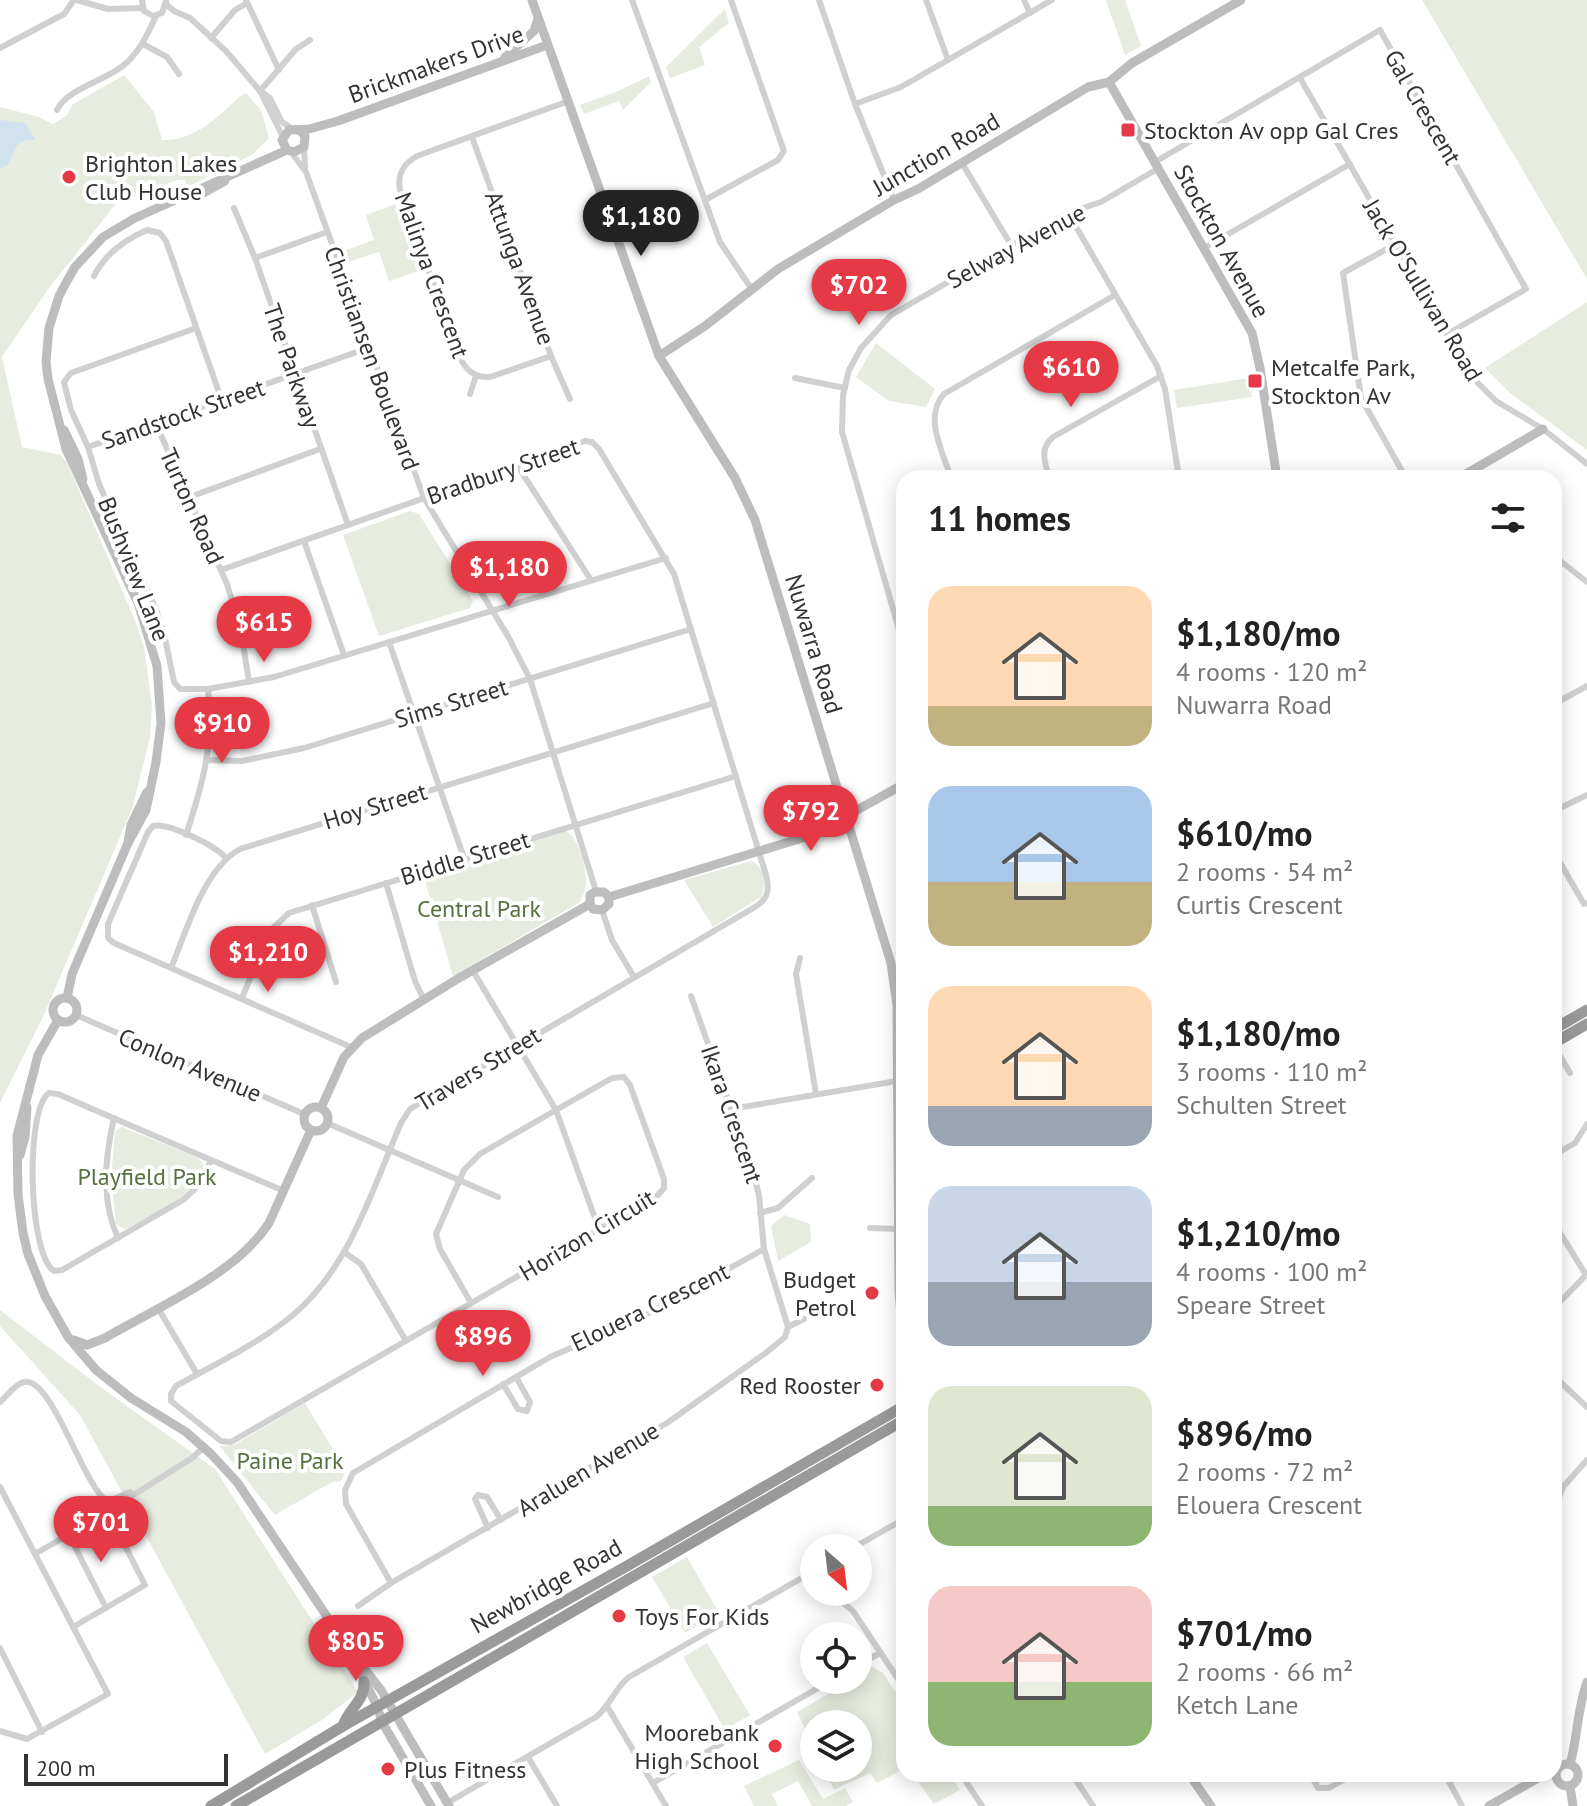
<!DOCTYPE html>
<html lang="en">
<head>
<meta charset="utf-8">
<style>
	:root { --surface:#fff; --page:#f6f6f6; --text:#222; --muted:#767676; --accent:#e63946 }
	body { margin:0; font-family:"PT Sans",sans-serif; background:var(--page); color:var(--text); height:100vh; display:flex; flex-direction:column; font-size:30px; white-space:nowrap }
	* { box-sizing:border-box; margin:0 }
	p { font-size:26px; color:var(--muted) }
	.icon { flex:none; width:44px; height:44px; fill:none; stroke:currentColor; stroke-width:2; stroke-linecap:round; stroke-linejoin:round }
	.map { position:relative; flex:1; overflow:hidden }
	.details { position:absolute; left:896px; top:470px; width:666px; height:1312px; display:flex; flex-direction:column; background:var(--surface); border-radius:24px; box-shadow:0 4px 20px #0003 }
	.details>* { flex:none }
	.needle { width:52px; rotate:152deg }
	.controls { position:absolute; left:800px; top:1534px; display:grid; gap:16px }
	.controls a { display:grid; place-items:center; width:72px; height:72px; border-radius:50%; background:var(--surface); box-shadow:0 4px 20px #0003; font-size:40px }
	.scale { position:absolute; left:24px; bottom:20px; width:204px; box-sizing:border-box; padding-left:8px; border:4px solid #333; border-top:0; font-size:22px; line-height:28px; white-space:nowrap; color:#333; -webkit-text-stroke:6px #fff; paint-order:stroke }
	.price { position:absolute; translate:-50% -68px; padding:0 18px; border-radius:28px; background:var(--accent); color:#fff; font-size:26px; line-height:52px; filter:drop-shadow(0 2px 4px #0008) }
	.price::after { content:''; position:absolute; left:50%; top:48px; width:24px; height:18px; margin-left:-12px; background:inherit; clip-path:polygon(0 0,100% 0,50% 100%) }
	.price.selected { background:#222; color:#fff }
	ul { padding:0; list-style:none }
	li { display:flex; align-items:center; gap:24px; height:200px; padding:0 32px }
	li span { display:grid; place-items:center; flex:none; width:224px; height:160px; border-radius:24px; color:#555 }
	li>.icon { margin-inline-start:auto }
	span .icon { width:96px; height:96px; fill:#fffc; stroke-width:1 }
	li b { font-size:34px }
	h2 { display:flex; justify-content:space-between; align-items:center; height:96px; padding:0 32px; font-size:34px }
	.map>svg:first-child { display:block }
	.green { fill:#e6ecdf }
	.water { fill:#cfe2ee }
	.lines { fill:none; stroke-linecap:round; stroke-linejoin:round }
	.street { stroke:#d0d0d0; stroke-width:6 }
	.secondary { stroke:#bdbdbd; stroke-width:9 }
	.highway { stroke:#9a9a9a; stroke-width:11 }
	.poi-dot { fill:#e63946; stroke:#fff; stroke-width:3 }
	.labels { text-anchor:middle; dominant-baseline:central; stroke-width:8; stroke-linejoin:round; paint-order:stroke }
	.street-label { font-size:24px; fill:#333; stroke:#fff }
	.poi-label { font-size:24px; fill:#333; stroke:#fff; text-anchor:start }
	.park-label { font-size:24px; fill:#56703f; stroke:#fff }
</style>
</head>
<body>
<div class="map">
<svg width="1587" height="1806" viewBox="0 0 1587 1806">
	<rect width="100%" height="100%" fill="#fff"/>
	<g class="green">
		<path d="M 1106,0 L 1125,0 L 1141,46 L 1125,55 Z"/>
		<path d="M 1422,0 L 1587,0 L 1587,279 Z"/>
		<path d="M 725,9 L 729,23 L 699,47 L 705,65 L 670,78 L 666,67 Z"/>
		<path d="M 124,75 L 154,112 L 162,140 C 195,141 218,117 240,96 L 246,93 L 261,110 L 269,138 L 253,154 L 187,187 L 185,180 L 177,180 L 118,201 L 49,288 L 2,357 L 22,447 L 61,455 L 67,463 L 134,618 L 144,647 L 152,705 L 150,738 L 132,809 L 43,1017 L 0,1103 L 0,107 L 39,117 L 53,124 L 67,115 L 72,105 Z"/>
		<path d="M 649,76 L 651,82 L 623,110 L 619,101 L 584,114 L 580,105 L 616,92 Z"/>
		<path d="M 395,204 L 419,271 L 389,281 L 379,252 L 348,262 L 343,251 L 374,240 L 366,215 Z"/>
		<path d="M 1587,302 L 1587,450 L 1510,393 L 1485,368 Z"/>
		<path d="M 876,343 L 935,389 L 926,407 L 889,401 L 856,377 Z"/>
		<path d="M 1249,378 L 1252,397 L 1177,408 L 1174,390 Z"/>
		<path d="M 410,511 L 419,514 L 473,601 L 470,608 L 379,636 L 343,535 Z"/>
		<path d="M 564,830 C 578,835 587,868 586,883 C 586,890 583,895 580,902 L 453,976 L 423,874 L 434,871 L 436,877 L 454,871 L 452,866 L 478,858 L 481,863 L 498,858 L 497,852 L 503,850 L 505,856 L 515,852 L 514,846 Z"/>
		<path d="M 751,861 C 764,866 767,885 761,897 L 713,927 L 684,880 Z"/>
		<path d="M 122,1127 L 194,1156 L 200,1160 L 204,1166 C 194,1196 153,1218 125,1229 L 116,1224 L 111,1179 L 115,1132 Z"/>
		<path d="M 784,1215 L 810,1224 L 811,1242 L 778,1261 L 771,1226 Z"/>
		<path d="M 0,1310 L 103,1389 L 215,1469 L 358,1692 L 322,1720 L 265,1754 L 80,1415 L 0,1326 Z"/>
		<path d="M 305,1403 L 346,1471 L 340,1482 L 332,1482 L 275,1515 L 219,1446 L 234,1445 Z"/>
		<path d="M 687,1557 L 719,1613 L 685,1633 L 652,1577 Z"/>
		<path d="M 707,1643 L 750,1715 L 725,1730 L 683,1657 Z"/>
		<path d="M 872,1667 L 883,1673 L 904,1705 L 904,1769 L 877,1783 L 870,1773 L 834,1790 L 824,1768 L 858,1768 L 858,1724 L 814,1724 L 814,1748 L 797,1712 L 853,1680 L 858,1680 L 858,1677 Z"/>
		<path d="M 799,1760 L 823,1799 L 845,1788 L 853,1802 L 846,1806 L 812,1806 L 798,1781 L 772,1794 L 778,1806 L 754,1806 L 744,1786 Z"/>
		<path d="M 913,1774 L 949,1774 L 960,1790 L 934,1804 Z"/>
	</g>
	<path class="water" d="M 0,120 L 25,123 L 36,140 C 14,139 16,148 8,165 L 0,169 Z"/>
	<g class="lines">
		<g class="street">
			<path d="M 77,0 L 108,9 L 143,8"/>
			<path d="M 142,0 L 144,11 L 153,16 L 162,13 L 166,1"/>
			<path d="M 246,0 L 279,70"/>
			<path d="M 632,0 L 720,242 L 751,288"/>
			<path d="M 819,0 L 855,104 L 894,200"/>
			<path d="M 926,0 L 948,60"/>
			<path d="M 1024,0 L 1030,13"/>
			<path d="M 166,4 L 174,11 L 190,18 L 226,51 L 260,91 L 270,98 L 282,122 L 291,128"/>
			<path d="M 211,38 L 235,10 L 247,3"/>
			<path d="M 143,44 L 167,57 L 179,74"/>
			<path d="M 0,48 L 64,14 L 74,0"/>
			<path d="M 1300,78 L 1472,377 L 1496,401 L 1543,429 L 1587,464"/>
			<path d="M 260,91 L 296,49 L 310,40"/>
			<path d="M 260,91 L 283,137"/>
			<path d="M 855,104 L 901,87 L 1052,0"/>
			<path d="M 57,110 C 66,89 108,80 125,64 C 140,51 148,33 156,16"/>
			<path d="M 472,137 L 551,356 L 570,399"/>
			<path d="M 304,147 L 305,168"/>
			<path d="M 291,152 L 306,172 L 424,498 L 509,638 L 530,679 L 596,891"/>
			<path d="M 1155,162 L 1380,30 L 1526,289 L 1447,334"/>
			<path d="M 962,163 L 1011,245"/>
			<path d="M 705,200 L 778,160 L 784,151 L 731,0"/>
			<path d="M 234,208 L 255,258 L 348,525"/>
			<path d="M 1068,213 L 1157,366 L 1165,389 L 1179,478"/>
			<path d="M 1396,244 L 1343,273 L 1361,398 L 1406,478"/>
			<path d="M 1204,248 L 1350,164"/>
			<path d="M 255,258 L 327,232"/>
			<path d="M 94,276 C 105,254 124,240 147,230 L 160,233 L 166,241 L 222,401"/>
			<path d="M 196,328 L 71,373 L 64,382 L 71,410 L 88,447 L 99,484 L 157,612 L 165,638 L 174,682 L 180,689 L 208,689 L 274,677 L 666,558"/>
			<path d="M 551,356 L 490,377 C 474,378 466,370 459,356 L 400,190 C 397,174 403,164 417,156 L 566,102"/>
			<path d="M 795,378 L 845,388"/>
			<path d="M 470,394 L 476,376"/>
			<path d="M 156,424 L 227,584 L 241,631 L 249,682"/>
			<path d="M 88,447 L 368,348"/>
			<path d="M 517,465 L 591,580"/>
			<path d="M 951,478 C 943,452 923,417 944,394 L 1115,295"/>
			<path d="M 1049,478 C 1045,462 1039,449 1053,437 L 1161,376"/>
			<path d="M 187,498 L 320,449"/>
			<path d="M 304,541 L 344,655"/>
			<path d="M 1554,556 L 1587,582"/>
			<path d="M 221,570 L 585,441 L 592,442 L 599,449 L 674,574 L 766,875 C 770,890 768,899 755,907 L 410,1109 L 401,1123 C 372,1190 350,1267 293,1315 C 258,1344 215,1364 176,1386 L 171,1394 L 171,1401 L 221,1441 L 231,1442 L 601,1228 L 658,1195 L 664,1188 L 664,1179 L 630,1085 L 624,1077 L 612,1078 L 556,1110 L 480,1154 L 464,1170 L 436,1234 L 440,1249 L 471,1303"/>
			<path d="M 389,642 L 464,858"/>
			<path d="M 904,647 L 842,432 L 843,395 L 849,370 L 861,348 L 891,315 L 1068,213 L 1101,202 L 1159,168"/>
			<path d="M 1554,704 L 1587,686"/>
			<path d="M 207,760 L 242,761 L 304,748 L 691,629"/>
			<path d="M 1554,811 L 1587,795"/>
			<path d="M 186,835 C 202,787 215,740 208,689"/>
			<path d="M 1554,852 L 1584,904 L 1587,903"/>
			<path d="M 226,858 C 216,846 168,822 153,826 L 148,832 L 108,924 L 108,938 L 114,943 L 171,968 C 187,930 203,870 240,849 L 714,703"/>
			<path d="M 386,883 L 415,981 L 424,1000"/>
			<path d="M 312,905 L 336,982"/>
			<path d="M 602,910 L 612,940 L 634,977"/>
			<path d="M 800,958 L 796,974 L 816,1094"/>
			<path d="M 171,968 L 353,1048"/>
			<path d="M 473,971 L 556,1110 L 593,1213 L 601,1228"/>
			<path d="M 691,996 L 753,1170 L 759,1196 L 764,1249 L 788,1327"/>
			<path d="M 242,998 L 268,936 L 274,927 L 289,913 L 736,776"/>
			<path d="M 76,1015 L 304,1114"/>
			<path d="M 1554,1046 L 1570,1073"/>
			<path d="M 731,1109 L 897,1081"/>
			<path d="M 114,1118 C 105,1156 101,1202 118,1238"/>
			<path d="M 327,1123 L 498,1197"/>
			<path d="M 1554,1155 L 1575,1143 L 1587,1124"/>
			<path d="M 211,1160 L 200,1184 L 183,1200 L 62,1270 L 54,1271 C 28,1254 25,1109 49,1093 L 58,1094 C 133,1127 209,1159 284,1191"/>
			<path d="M 760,1213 L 778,1208 L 812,1178"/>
			<path d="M 1554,1223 L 1586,1275"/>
			<path d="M 870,1228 L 898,1229"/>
			<path d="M 344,1252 L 361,1264 L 406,1341"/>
			<path d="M 158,1308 L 197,1374"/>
			<path d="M 1554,1308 L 1587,1274"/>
			<path d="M 1554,1376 L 1587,1407"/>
			<path d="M 503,1384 L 518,1409 L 527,1411 L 530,1402 L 516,1377"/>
			<path d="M 0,1402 C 7,1396 15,1384 24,1382 C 52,1376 83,1486 107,1501"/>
			<path d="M 0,1487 L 108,1694 L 27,1739 L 0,1731"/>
			<circle cx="106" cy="1507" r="7"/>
			<path d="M 109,1501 L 130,1492"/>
			<path d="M 113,1508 L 192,1458 L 204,1447"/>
			<path d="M 1554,1511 L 1563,1487 L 1587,1460"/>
			<path d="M 101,1512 L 116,1531"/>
			<path d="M 488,1528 L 475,1499 L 478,1495 L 487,1497 L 501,1520"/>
			<path d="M 69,1535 L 106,1608"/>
			<path d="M 853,1548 L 904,1519"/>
			<path d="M 35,1554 L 73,1532"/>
			<path d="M 391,1583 L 346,1504 L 345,1490 L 353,1473 L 550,1357 L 642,1317 L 764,1249"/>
			<path d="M 830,1592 L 853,1611 L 904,1688"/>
			<path d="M 358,1606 L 391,1583 L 667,1423 L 767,1352 L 785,1337 L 788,1327 L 804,1319"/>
			<path d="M 73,1627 L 145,1585 L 119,1534 L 113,1509"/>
			<path d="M 0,1648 L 42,1732"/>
			<path d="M 858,1665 L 880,1653"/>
			<path d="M 607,1706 L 666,1806"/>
			<path d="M 528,1757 L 557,1806"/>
			<path d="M 961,1774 L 982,1806"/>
			<path d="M 1072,1774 L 1093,1806"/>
			<path d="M 1310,1774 L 1318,1788 L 1329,1788 L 1354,1774"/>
			<path d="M 1445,1774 L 1462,1806"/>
			<path d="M 653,1783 L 832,1680"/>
			<path d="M 447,1803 L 596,1717 C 610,1706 615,1688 629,1677 L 814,1571"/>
		</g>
		<g class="secondary">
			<path d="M 532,0 L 659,356 L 735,478 L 755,520 L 891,963 L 897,1005 L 899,1292 L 904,1346"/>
			<path d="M 505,57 L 534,31 L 538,19"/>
			<path d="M 1109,82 L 1252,333 L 1260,368 L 1277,478"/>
			<path d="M 300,130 L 305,136 L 304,147 L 294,152 L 287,150 L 282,140 L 289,130 L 309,129 L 338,121 L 547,45"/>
			<path d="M 196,197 L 225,181"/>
			<path d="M 659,356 L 705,326 L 778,269 L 894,200 L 918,189 L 1088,87 L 1109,82 L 1132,63 L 1241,0"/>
			<path d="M 64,430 L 78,459 L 83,479"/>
			<path d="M 1459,478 L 1543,429"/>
			<path d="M 128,843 L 146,810 L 156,762 L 161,723 L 157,666 L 138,603 L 66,449 L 48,379 L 46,362 L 49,328 L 59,296 L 67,281 L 75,267 L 103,237 L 135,218 L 287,150"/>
			<path d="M 609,897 L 812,835 L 904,784"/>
			<path d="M 590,904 L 590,895 L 595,892 L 604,892 L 609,897"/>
			<path d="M 590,904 L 593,909 L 602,910 L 609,904 L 609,897"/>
			<circle cx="65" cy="1010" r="12"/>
			<path d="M 67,998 L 72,974 L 128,843 L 131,825 L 147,792"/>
			<path d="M 58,1020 L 38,1055 L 17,1136 L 18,1194 L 23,1233 L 28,1254 L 45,1296 L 68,1337 L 96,1370 L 131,1398 L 186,1432 L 211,1454 L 237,1482 L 348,1648 L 377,1706 L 382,1722 L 431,1806"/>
			<circle cx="316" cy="1119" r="12"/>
			<path d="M 321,1108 L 344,1057 L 362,1038 L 459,978 L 590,904"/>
			<path d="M 20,1155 L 25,1137 L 27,1107"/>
			<path d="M 74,1340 L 87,1345 L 105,1338 C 158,1307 235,1275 269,1223 L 311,1130"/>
			<path d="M 353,1654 L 381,1690 L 449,1806"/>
			<path d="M 1570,1764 C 1578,1737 1577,1709 1587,1682"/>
			<circle cx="1567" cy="1775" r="11"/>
			<path d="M 1189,1774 L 1211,1806"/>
			<path d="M 1570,1786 L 1573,1806"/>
			<path d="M 1489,1806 L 1545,1774"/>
		</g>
		<g class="highway">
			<path d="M 1554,1029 L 1587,1010"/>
			<path d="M 1554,1043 L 1587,1024"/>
			<path d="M 343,1726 C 348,1709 365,1701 364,1682"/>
			<path d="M 211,1806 L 343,1726 L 627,1566 L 904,1406"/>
			<path d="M 236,1806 L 904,1420"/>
		</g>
	</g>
	<g class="poi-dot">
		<rect x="1120" y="122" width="16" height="16" rx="4"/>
		<circle cx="69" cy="177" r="8"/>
		<rect x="1247" y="373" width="16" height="16" rx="4"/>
		<circle cx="872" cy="1293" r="8"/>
		<circle cx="877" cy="1385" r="8"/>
		<circle cx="619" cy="1616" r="8"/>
		<circle cx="775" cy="1746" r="8"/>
		<circle cx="388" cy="1769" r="8"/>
	</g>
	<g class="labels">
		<g class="street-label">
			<text transform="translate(436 64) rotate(-20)">Brickmakers Drive</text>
			<text transform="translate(1423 107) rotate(60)">Gal Crescent</text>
			<text transform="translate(936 154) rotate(-30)">Junction Road</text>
			<text transform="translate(1222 241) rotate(61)">Stockton Avenue</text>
			<text transform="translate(1016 246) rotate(-28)">Selway Avenue</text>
			<text transform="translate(520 268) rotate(70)">Attunga Avenue</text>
			<text transform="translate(432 275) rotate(70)">Malinya Crescent</text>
			<text transform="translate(1423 290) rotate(59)">Jack O'Sullivan Road</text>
			<text transform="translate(372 358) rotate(70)">Christiansen Boulevard</text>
			<text transform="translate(292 366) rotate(71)">The Parkway</text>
			<text transform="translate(183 414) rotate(-19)">Sandstock Street</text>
			<text transform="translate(503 471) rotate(-19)">Bradbury Street</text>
			<text transform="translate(192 506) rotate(66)">Turton Road</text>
			<text transform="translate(134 569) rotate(68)">Bushview Lane</text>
			<text transform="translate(814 644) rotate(73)">Nuwarra Road</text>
			<text transform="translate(451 703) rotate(-17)">Sims Street</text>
			<text transform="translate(375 806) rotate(-17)">Hoy Street</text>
			<text transform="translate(465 858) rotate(-17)">Biddle Street</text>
			<text transform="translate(190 1065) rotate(23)">Conlon Avenue</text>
			<text transform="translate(478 1069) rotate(-31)">Travers Street</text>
			<text transform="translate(732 1114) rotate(71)">Ikara Crescent</text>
			<text transform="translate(587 1235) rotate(-31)">Horizon Circuit</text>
			<text transform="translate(650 1307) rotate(-26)">Elouera Crescent</text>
			<text transform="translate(588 1469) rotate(-31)">Araluen Avenue</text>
			<text transform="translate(546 1586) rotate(-29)">Newbridge Road</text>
		</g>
		<g class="poi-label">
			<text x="1144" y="130">Stockton Av opp Gal Cres</text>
			<text x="85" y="163">Brighton Lakes<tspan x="85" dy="28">Club House</tspan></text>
			<text x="1271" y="367">Metcalfe Park,<tspan x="1271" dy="28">Stockton Av</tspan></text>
			<text x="856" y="1279" text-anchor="end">Budget<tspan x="856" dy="28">Petrol</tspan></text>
			<text x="861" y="1385" text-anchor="end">Red Rooster</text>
			<text x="635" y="1616">Toys For Kids</text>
			<text x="759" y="1732" text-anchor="end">Moorebank<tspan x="759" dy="28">High School</tspan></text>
			<text x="404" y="1769">Plus Fitness</text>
		</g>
		<g class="park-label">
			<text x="479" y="908">Central Park</text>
			<text x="147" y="1176">Playfield Park</text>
			<text x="290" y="1460">Paine Park</text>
		</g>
	</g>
</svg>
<div class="controls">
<a><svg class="needle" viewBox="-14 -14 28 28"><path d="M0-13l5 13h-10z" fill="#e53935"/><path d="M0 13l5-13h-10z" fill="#767676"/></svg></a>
<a><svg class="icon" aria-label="locate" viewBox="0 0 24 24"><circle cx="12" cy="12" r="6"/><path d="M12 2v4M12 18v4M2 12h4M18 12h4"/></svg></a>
<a><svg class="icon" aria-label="layers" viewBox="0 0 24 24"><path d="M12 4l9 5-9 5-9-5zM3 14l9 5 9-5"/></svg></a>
</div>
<div class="scale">200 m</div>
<b class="price selected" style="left:641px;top:258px">$1,180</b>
<b class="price" style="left:859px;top:327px">$702</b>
<b class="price" style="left:1071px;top:409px">$610</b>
<b class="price" style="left:509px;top:609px">$1,180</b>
<b class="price" style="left:264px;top:664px">$615</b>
<b class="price" style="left:222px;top:765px">$910</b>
<b class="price" style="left:811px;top:853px">$792</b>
<b class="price" style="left:268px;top:994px">$1,210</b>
<b class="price" style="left:483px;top:1378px">$896</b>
<b class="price" style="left:101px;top:1564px">$701</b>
<b class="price" style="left:356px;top:1683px">$805</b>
<section class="details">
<h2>11 homes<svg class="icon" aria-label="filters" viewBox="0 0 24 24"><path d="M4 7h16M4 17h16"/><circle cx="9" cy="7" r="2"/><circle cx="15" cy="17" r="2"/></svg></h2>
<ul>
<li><span style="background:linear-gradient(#ffd9b3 75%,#c2b280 0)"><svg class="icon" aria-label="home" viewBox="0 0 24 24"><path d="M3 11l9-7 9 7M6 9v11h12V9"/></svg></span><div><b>$1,180/mo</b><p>4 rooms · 120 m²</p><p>Nuwarra Road</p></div></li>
<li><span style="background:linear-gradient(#a9c7e8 60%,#c2b280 0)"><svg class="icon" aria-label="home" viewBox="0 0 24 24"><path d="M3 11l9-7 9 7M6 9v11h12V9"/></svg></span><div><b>$610/mo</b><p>2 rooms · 54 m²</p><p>Curtis Crescent</p></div></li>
<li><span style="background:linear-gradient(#ffd9b3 75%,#9aa5b1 0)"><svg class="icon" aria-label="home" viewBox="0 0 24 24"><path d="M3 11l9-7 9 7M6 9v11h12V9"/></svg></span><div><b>$1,180/mo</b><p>3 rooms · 110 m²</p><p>Schulten Street</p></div></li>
<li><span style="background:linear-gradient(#c9d6e8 60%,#9aa5b1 0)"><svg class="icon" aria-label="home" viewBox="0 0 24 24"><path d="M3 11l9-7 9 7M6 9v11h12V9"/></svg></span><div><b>$1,210/mo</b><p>4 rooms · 100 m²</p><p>Speare Street</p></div></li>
<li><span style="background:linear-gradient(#dfe7d0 75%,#8fb573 0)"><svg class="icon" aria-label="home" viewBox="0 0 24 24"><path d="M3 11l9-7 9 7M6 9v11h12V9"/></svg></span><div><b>$896/mo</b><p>2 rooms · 72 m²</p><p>Elouera Crescent</p></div></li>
<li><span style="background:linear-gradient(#f6c9c9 60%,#8fb573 0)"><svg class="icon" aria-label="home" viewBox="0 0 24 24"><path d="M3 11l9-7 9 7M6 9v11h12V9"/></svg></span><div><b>$701/mo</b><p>2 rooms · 66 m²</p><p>Ketch Lane</p></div></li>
</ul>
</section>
</div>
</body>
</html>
